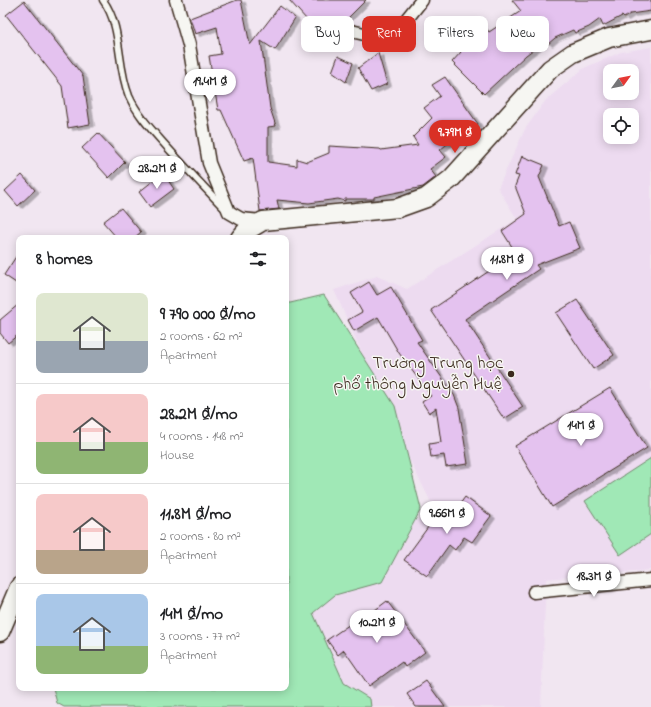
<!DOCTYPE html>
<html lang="en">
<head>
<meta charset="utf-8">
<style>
	:root { --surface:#fff; --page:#f6f6f6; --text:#202124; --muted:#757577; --line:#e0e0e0; --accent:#d93025 }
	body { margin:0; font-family:"Indie Flower",sans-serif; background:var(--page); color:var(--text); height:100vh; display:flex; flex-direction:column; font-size:15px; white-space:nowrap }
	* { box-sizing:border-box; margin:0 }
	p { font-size:13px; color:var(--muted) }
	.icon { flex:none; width:22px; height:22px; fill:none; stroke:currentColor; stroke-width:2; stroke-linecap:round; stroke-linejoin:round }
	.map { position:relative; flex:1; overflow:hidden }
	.drawer { position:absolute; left:16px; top:235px; width:273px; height:456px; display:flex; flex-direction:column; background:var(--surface); border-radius:8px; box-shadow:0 2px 10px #0003 }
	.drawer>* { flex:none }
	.hud { position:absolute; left:301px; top:16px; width:290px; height:36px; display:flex; gap:8px }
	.needle { width:26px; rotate:57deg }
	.tools { position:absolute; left:603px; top:64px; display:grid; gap:8px }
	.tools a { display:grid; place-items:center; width:36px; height:36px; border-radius:8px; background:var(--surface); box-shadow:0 2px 10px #0003; font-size:20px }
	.price { position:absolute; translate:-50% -34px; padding:0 9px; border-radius:14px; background:#fff; color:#222; font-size:13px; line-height:26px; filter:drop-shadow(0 1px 2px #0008) }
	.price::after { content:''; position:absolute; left:50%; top:24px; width:12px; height:9px; margin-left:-6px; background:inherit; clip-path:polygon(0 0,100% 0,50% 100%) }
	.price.active { background:var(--accent); color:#fff }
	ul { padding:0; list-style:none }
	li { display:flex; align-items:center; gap:12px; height:100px; padding:0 20px }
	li+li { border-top:1px solid var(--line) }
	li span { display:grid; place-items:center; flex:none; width:112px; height:80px; border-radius:8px; color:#555 }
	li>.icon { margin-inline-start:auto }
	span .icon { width:48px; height:48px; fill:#fffc; stroke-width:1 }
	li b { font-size:17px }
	h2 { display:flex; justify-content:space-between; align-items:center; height:48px; padding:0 20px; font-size:17px }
	.tag { padding:0 14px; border-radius:8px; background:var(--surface); box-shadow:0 2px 10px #0003; font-size:14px; line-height:36px }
	.tag.active { background:var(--accent); color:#fff }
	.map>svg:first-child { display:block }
	.built { fill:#eddbf0; fill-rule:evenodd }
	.green { fill:#a0e8b6; stroke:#6e896a }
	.building { fill:#e4c2ef; stroke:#3b2a1e; filter:url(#shadow) }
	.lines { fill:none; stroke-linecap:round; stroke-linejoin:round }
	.lane-casing { stroke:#3b2a1e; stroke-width:9 }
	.street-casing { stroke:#3b2a1e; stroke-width:15 }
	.secondary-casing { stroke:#3b2a1e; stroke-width:21 }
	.lane { stroke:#f6f6f2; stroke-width:6 }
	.street { stroke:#f6f6f2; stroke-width:12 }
	.secondary { stroke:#f6f6f2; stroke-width:18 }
	.poi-dot { fill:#3b2a1e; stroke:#f6f6f2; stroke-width:1.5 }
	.labels { text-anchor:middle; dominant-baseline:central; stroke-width:3; stroke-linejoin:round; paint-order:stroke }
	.poi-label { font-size:18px; fill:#3b2a1e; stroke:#f6f6f2; text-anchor:end }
</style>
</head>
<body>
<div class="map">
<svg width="651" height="707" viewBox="0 0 651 707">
	<defs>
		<filter id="shadow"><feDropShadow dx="4.5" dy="2.5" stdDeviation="0" flood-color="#0004"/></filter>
	</defs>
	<rect width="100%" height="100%" fill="#f1e6f1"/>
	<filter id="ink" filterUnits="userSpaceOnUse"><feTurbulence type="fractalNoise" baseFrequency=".025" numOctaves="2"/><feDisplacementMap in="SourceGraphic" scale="8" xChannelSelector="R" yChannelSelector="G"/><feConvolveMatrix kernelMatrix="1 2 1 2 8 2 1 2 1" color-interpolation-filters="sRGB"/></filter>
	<g filter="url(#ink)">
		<path class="built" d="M 651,47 L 651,570 L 546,579 L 541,707 L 350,707 L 293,606 L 434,508 L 408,457 L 334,290 L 377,276 L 407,289 L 517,219 L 498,188 L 525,129 L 546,100 L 584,68 L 621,52 ZM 610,71 L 632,71 L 632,93 L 610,93 ZM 610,115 L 632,115 L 632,137 L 610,137 Z"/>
		<g class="green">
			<path d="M 324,295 L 395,406 L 421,509 L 382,582 L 335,595 L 313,613 L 344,683 L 370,699 L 371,707 L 64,707 L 57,703 L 53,688 L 286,688 L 286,304 Z"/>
			<path d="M 651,458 L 651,534 L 620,555 L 585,501 Z"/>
		</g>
		<g class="building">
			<path d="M 237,0 L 241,0 L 250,45 L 280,6 L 295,18 L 275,50 L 261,41 L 270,108 L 276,126 L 268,127 L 268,162 L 297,166 L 297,159 L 307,162 L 329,153 L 329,146 L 380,149 L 381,150 L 418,145 L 413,137 L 432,118 L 424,108 L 440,96 L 432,85 L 445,77 L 478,124 L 468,134 L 465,129 L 440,150 L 446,157 L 430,169 L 436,177 L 423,187 L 374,197 L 374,199 L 345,199 L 345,201 L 338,199 L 309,203 L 277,200 L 279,209 L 260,211 L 253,158 L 244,161 L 221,110 L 218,110 L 209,56 L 221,54 L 217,27 L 195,34 L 190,18 Z"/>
			<path d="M 289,0 L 366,0 L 331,35 L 307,20 Z"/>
			<path d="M 512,0 L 651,0 L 651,11 L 630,14 L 624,18 L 622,16 L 603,26 L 600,19 L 589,27 L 575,33 L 573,30 L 555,38 L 548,44 L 545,41 L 526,55 L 484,94 L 452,62 L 461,52 L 442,34 L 456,25 L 470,40 L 486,28 L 489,32 L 521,11 Z"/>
			<path d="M 24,1 L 83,76 L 90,124 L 68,128 L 62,86 L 6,15 Z"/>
			<path d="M 378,53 L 387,84 L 371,91 L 358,68 Z"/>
			<path d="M 338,56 L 353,63 L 346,82 L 332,72 Z"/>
			<path d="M 98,133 L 125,162 L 109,178 L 82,148 Z"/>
			<path d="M 522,156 L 544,165 L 539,177 L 559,226 L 569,222 L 580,248 L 536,265 L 539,269 L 465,319 L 523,407 L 504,419 L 431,310 L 516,253 L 502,231 L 526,214 L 515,186 L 519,176 L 515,175 Z"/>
			<path d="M 163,173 L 174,189 L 150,207 L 139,192 Z"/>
			<path d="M 22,175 L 35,190 L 18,206 L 5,191 Z"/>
			<path d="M 121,208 L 141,232 L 134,238 L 117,238 L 103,222 Z"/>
			<path d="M 19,252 L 19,285 L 4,275 Z"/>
			<path d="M 369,282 L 377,295 L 391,287 L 422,340 L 417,342 L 454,395 L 459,408 L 468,464 L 446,467 L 444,455 L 431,457 L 429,444 L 441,442 L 436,408 L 429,413 L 422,402 L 431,396 L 399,353 L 378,317 L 354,331 L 348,320 L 362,312 L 351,293 Z"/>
			<path d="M 577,300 L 614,355 L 593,369 L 556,313 Z"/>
			<path d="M 19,304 L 19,334 L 8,343 L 0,333 L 0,320 Z"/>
			<path d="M 610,388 L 647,448 L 552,507 L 515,446 Z"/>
			<path d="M 465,497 L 491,516 L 472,542 L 464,537 L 455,550 L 449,545 L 427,576 L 404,560 L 439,512 L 449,519 Z"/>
			<path d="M 387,601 L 425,652 L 405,667 L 402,662 L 369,686 L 344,650 L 338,655 L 327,640 L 356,620 L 358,623 Z"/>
			<path d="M 426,681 L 445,707 L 416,707 L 407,694 Z"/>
		</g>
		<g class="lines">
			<g class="lane-casing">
				<path id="lane" d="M 103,0 C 123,28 116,64 129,96 C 138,116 153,131 167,147 C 185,167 204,187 223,207"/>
			</g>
			<g class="street-casing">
				<g id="street">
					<path d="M 176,0 L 189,45 L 209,163 L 229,212 L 241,219 L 262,221"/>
					<path d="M 347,30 L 390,40 L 422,0"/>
					<path d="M 534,592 L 651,580"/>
				</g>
			</g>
			<g class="secondary-casing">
				<g id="secondary">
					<path d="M 240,238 L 246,231 L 263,221 L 398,208 L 426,198 L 451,179 L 550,69 L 573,53 L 609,38 L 651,30"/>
					<path d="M 0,632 L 19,587"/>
				</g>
			</g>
			<use href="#lane" class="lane"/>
			<use href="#street" class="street"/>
			<use href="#secondary" class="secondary"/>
		</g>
	</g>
	<circle class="poi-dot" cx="511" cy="374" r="4"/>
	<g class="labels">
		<g class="poi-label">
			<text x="503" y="364">Trường Trung học<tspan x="503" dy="21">phổ thông Nguyễn Huệ</tspan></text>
		</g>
	</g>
</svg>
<div class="tools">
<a><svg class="needle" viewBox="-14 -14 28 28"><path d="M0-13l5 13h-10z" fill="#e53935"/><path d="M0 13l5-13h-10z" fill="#757577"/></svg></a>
<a><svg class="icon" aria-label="locate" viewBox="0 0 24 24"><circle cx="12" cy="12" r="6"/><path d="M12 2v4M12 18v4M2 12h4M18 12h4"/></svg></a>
</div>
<b class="price" style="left:210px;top:103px">19.4M ₫</b>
<b class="price active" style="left:455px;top:154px">9.79M ₫</b>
<b class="price" style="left:157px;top:190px">28.2M ₫</b>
<b class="price" style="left:507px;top:281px">11.8M ₫</b>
<b class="price" style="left:581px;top:447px">14M ₫</b>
<b class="price" style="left:447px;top:535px">9.66M ₫</b>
<b class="price" style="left:594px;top:598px">18.3M ₫</b>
<b class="price" style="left:377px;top:644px">10.2M ₫</b>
<div class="hud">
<a class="tag">Buy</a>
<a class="tag active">Rent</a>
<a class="tag">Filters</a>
<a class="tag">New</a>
</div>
<section class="drawer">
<h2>8 homes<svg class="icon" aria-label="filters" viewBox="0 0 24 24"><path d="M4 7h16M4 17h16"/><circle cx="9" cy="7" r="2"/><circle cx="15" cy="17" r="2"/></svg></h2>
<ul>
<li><span style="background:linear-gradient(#dfe7d0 60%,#9aa5b1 0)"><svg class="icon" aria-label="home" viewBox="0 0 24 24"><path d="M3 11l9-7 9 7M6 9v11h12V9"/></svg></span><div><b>9 790 000 ₫/mo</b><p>2 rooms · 62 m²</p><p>Apartment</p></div></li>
<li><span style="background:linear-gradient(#f6c9c9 60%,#8fb573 0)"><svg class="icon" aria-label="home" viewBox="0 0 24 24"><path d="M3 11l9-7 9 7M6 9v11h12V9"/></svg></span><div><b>28.2M ₫/mo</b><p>4 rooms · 148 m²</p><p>House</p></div></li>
<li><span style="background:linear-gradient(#f6c9c9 70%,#b9a48a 0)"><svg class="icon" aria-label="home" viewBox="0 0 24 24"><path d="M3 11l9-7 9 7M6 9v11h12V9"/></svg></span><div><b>11.8M ₫/mo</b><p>2 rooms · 80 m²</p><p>Apartment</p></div></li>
<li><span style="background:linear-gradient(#a9c7e8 65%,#8fb573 0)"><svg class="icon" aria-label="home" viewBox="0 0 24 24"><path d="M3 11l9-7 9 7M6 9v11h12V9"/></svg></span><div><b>14M ₫/mo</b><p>3 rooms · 77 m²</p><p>Apartment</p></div></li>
</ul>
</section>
</div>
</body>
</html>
